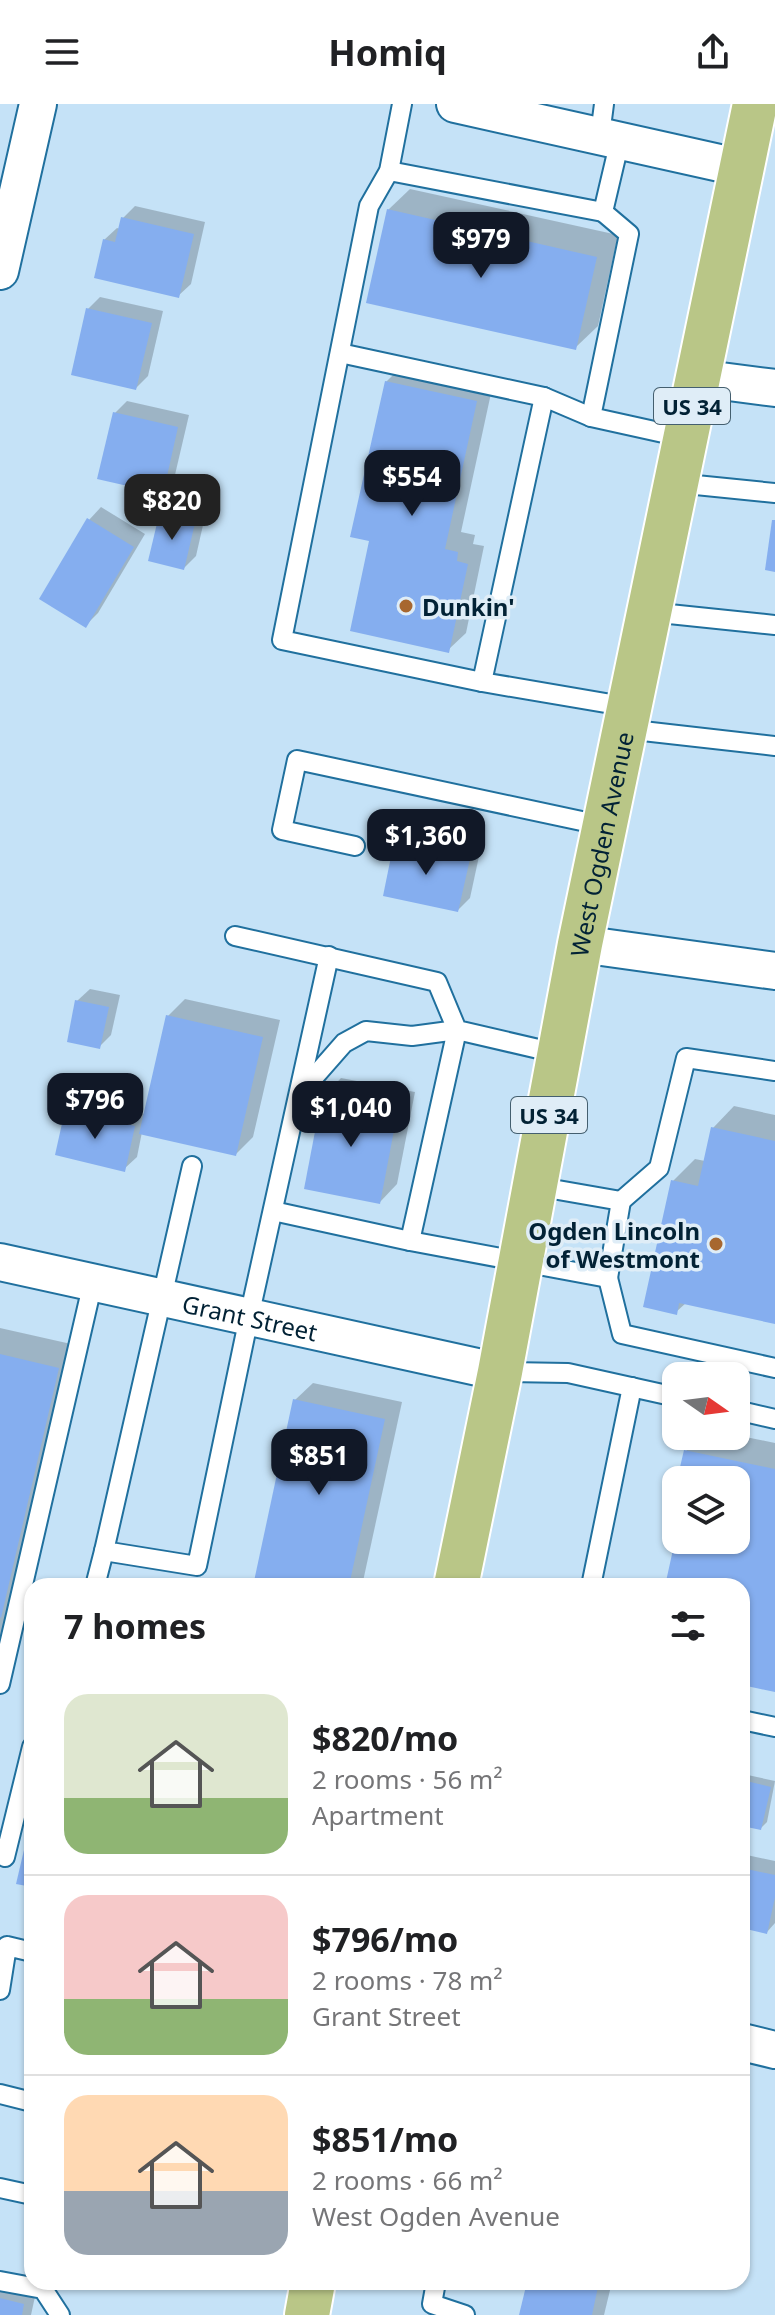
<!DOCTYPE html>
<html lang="en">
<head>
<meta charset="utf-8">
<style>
	:root { --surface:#fff; --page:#f6f6f6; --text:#202124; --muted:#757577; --line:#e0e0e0; --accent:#111827 }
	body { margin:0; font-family:"Noto Sans",sans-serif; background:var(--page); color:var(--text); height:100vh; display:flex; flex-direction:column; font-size:30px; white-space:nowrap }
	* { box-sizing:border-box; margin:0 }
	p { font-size:26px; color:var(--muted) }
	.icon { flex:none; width:44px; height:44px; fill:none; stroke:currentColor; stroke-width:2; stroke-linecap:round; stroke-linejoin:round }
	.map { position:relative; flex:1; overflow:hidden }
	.panel { position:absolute; left:24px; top:1474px; width:726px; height:712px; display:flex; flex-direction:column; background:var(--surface); border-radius:24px; box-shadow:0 2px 6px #0004 }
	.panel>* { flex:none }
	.needle { width:52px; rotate:104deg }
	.buttons { position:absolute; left:662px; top:1258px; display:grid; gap:16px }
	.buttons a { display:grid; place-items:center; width:88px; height:88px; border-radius:16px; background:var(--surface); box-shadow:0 2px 6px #0004; font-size:40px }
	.price { position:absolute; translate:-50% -68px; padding:0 18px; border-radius:16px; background:var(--accent); color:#fff; font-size:26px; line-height:52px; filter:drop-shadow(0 2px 4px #0008) }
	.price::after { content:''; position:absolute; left:50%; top:48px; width:24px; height:18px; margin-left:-12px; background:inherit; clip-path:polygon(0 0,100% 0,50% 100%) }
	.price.current { background:#222; color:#fff }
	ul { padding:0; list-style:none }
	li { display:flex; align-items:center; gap:24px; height:200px; padding:0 40px }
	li+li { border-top:2px solid var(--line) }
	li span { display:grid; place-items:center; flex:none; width:224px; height:160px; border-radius:24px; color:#555 }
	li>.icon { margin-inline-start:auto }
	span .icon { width:96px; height:96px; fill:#fffc; stroke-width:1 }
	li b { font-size:34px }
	h2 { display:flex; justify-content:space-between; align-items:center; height:96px; padding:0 40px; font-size:34px }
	header { display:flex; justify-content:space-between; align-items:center; height:104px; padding:0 40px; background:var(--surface); font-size:36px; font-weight:700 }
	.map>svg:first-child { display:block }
	.shadow { fill:#0003; fill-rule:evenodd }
	.building { fill:#85aeef }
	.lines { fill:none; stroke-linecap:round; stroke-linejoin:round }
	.service-casing { stroke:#20709e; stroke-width:22 }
	.minor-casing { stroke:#20709e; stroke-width:40 }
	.primary-casing { stroke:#fff; stroke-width:48 }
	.service { stroke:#fff; stroke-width:18 }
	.minor { stroke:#fff; stroke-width:36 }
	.primary { stroke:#b9c687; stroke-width:44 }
	.poi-dot { fill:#a7672f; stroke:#dfedf7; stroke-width:3 }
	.labels { text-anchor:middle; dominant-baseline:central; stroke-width:7; stroke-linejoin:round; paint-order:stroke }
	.shield { fill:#dfedf7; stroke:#445f6f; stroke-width:2 }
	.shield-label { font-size:22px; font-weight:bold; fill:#022235 }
	.poi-label { font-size:24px; font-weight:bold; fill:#022235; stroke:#dfedf7; text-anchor:start }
	.street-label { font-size:24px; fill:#022235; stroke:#dfedf7 }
</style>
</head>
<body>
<header><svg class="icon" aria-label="menu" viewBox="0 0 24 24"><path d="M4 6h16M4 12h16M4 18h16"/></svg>Homiq<svg class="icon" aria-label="share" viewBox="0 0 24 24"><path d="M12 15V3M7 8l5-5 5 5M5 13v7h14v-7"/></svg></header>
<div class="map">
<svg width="775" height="2211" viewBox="0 0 775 2211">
	<rect width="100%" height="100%" fill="#c5e2f7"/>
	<g class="shadow">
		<path d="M 410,85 L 618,131 L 598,222 L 576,243 L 388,106 Z"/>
		<path d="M 135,102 L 205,118 L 191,180 L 178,192 L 104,136 L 117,124 L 120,125 L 123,114 Z"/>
		<path d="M 100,193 L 163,207 L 148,272 L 136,284 L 88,205 Z"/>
		<path d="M 404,260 L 493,280 L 461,428 L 475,431 L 473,440 L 484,442 L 466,529 L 448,546 L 372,435 L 386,278 Z"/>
		<path d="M 127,297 L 189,311 L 174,375 L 162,388 L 115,309 Z"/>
		<path d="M 173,400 L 206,408 L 196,452 L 184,464 L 161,412 Z"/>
		<path d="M 101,403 L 145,430 L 98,509 L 86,521 L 89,416 Z"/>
		<path d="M 408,727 L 481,743 L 470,794 L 458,806 L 396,739 Z"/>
		<path d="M 90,885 L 120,891 L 111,931 L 99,943 L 77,897 Z"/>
		<path d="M 185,895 L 280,916 L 253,1033 L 236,1050 L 142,1028 L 137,1053 L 124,1065 L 67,1007 L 79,995 L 145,1010 L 168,912 Z"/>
		<path d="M 341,974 L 415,988 L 397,1080 L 380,1098 L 324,992 Z"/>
		<path d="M 734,1002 L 775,1011 L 775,1218 L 686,1199 L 676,1208 L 673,1077 L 695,1055 L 705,1057 L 713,1024 Z"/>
		<path d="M 0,1224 L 80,1242 L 0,1586 Z"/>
		<path d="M 313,1279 L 402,1298 L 362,1482 L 255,1482 L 295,1296 Z"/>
		<path d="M 736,1331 L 775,1339 L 775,1586 L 742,1579 L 742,1482 L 667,1482 L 676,1440 L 672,1377 L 681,1368 L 686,1347 L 701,1332 ZM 676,1376 L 736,1376 L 736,1436 L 676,1436 Z"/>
		<path d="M 743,1670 L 775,1677 L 767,1718 L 761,1724 L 742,1720 Z"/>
		<path d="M 742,1750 L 775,1757 L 775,1819 L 767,1828 L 742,1822 Z"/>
		<path d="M 529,2178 L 612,2178 L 604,2211 L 522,2211 Z"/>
		<path d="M 0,2180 L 36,2188 L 31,2211 L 0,2211 Z"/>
	</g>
	<g class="building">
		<path d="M 387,105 L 597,153 L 576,246 L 366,199 Z"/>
		<path d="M 121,113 L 194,130 L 179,194 L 94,174 L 103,135 L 115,138 Z"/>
		<path d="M 86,204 L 152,219 L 136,286 L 71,271 Z"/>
		<path d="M 385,277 L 477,297 L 445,445 L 458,448 L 457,457 L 468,460 L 449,549 L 350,527 L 369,437 L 350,433 Z"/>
		<path d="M 113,308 L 178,323 L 163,390 L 97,375 Z"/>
		<path d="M 159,411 L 195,419 L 184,466 L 148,457 Z"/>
		<path d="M 87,414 L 134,443 L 86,524 L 39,495 Z"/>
		<path d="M 772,416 L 775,416 L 775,468 L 765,466 Z"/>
		<path d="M 394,738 L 470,755 L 458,808 L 383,792 Z"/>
		<path d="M 75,896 L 109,903 L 100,945 L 67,938 Z"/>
		<path d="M 166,911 L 263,933 L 236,1052 L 139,1030 Z"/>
		<path d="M 322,991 L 398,1005 L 380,1100 L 304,1085 Z"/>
		<path d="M 65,1006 L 135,1022 L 125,1068 L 55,1051 Z"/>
		<path d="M 711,1023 L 775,1037 L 775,1220 L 679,1199 L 677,1211 L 643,1203 L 671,1076 L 698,1082 Z"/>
		<path d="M 0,1250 L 59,1264 L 1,1514 L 0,1513 Z"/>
		<path d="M 293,1295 L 385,1315 L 349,1482 L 253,1482 Z"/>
		<path d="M 684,1346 L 775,1365 L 775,1588 L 742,1581 L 742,1482 L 665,1482 L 674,1441 L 665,1440 L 672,1407 L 663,1406 L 670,1376 L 676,1377 L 676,1436 L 736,1436 L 736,1376 L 677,1376 Z"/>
		<path d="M 742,1676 L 771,1683 L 761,1726 L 742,1722 Z"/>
		<path d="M 31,1716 L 32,1716 L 32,1783 L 16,1780 Z"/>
		<path d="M 742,1764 L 775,1771 L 775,1793 L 767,1830 L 742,1824 Z"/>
		<path d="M 527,2178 L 599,2178 L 592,2211 L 519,2211 Z"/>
		<path d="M 0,2194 L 24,2200 L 22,2211 L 0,2211 Z"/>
	</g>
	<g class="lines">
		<g class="service-casing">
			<g id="service">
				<path d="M 402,0 L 389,67 L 369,102 L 282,536 L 482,578 L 629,603"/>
				<path d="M 600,31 L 604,0"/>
				<path d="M 620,36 L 603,108 L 629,130 L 591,313 L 686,334"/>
				<path d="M 389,67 L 603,108"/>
				<path d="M 340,249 L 544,293 L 591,313"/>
				<path d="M 676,379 L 775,389"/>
				<path d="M 650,508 L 775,521"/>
				<path d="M 482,578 L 544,293"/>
				<path d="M 625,625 L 775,642"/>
				<path d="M 355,742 L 282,726 L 297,656 L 605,722"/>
				<path d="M 235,832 L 437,878 L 457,926 L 560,950"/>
				<path d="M 301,988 L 344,939 L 366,927 L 412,932 L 457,926 L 410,1137"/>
				<path d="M 192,1062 L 104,1447 L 197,1462 L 249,1213 L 329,852"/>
				<path d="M 621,1097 L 659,1064 L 686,954 L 775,967"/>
				<path d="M 273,1107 L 410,1137 L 608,1174 L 621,1097 L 535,1082"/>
				<path d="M 608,1174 L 622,1230 L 775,1264"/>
				<path d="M 500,1268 L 568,1269 L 676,1293"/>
				<path d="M 736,1306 L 775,1315"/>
				<path d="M 95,1482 L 104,1447"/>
				<path d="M 591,1482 L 632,1283"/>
				<path d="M 0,1580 L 93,1178"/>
				<path d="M 742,1616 L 775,1623"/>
				<path d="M 5,1753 L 32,1643"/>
				<path d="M 0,1886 L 7,1842 L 32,1848"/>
				<path d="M 0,1990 L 32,1998"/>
				<path d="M 0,2084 L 32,2091"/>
				<path d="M 0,2177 L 43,2185 L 60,2211"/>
				<path d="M 436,2178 L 432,2200 L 465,2211"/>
			</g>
		</g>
		<g class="minor-casing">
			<g id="minor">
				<path d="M 455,0 L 742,64"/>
				<path d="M 0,167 L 38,0"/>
				<path d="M 698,274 L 775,284"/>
				<path d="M 580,840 L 775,867"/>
				<path id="s1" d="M 0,1158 L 500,1268"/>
				<path d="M 742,1938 L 775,1946"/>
			</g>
		</g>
		<g class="primary-casing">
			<g id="primary">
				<path id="s2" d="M 456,1482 L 500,1268 L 580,840 L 755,0"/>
				<path d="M 307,2211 L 313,2178"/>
			</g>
		</g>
		<use href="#service" class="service"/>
		<use href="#minor" class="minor"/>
		<use href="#primary" class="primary"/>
	</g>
	<g class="poi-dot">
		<circle cx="406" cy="502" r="8"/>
		<circle cx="716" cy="1140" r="8"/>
	</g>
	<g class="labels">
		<g class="shield">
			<rect x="654" y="284" width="76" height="36" rx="6"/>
			<rect x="511" y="993" width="76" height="36" rx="6"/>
		</g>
		<g class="shield-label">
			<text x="692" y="302">US 34</text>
			<text x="549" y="1011">US 34</text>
		</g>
		<g class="poi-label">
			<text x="422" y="502">Dunkin'</text>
			<text x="700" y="1126" text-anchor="end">Ogden Lincoln<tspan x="700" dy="28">of Westmont</tspan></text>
		</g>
		<g class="street-label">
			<text stroke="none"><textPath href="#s2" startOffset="756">West Ogden Avenue</textPath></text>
			<text stroke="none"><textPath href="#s1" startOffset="256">Grant Street</textPath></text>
		</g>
	</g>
</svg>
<div class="buttons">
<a><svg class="needle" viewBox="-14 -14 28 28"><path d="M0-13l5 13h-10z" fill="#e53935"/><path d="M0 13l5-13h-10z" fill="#757577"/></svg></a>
<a><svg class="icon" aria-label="layers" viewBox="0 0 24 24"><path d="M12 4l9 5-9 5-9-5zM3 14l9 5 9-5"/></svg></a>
</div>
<b class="price" style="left:481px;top:176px">$979</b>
<b class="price" style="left:412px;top:414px">$554</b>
<b class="price current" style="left:172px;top:438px">$820</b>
<b class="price" style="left:426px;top:773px">$1,360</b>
<b class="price" style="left:95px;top:1037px">$796</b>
<b class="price" style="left:351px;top:1045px">$1,040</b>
<b class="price" style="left:319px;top:1393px">$851</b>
<section class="panel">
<h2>7 homes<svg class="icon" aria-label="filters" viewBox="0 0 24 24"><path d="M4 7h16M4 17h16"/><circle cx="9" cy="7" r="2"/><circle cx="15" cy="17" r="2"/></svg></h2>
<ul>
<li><span style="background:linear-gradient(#dfe7d0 65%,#8fb573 0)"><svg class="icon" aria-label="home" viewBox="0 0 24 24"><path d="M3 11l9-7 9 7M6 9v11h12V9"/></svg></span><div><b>$820/mo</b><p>2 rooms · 56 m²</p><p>Apartment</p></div></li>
<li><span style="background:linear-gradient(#f6c9c9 65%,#8fb573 0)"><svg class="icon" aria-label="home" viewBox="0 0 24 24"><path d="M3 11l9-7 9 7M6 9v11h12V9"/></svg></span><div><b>$796/mo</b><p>2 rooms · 78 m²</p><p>Grant Street</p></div></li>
<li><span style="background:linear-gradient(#ffd9b3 60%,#9aa5b1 0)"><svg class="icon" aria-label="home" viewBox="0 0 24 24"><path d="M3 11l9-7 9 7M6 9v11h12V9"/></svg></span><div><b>$851/mo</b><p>2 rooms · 66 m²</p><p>West Ogden Avenue</p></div></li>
</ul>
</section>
</div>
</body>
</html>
